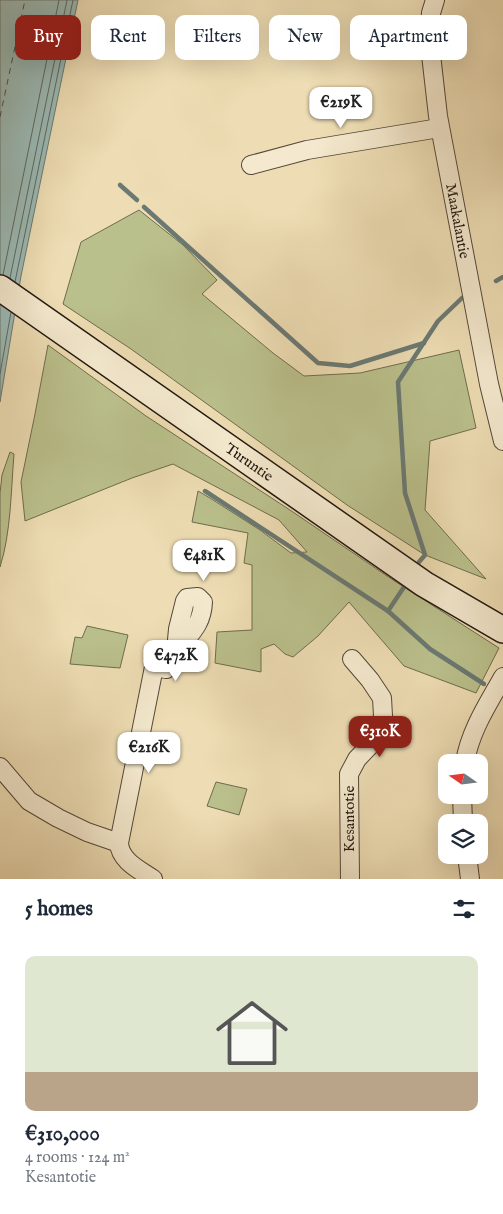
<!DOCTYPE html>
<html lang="en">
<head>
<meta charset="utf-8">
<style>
	:root { --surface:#fff; --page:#f2f2f3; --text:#1f2937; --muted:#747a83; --line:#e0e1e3; --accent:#8f2418 }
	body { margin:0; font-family:"IM FELL English",serif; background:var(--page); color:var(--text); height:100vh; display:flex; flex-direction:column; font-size:19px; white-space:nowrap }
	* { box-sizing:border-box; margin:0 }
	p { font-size:16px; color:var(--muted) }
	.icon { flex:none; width:28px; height:28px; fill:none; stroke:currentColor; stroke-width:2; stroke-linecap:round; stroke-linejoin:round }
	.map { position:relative; height:879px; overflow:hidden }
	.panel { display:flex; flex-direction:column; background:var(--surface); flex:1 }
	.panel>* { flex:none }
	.hud { position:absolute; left:15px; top:15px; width:474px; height:45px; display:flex; gap:10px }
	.needle { width:32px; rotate:284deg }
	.fabs { position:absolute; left:438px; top:754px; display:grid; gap:10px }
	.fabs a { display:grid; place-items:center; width:50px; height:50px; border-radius:10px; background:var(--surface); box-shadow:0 5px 20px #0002; font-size:25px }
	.price { position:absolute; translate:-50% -42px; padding:0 11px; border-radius:10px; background:#fff; color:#222; font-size:16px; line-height:32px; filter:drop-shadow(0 1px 2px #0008) }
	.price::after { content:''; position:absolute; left:50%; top:30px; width:15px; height:11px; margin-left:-8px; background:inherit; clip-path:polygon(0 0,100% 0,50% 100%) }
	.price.selected { background:var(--accent); color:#fff }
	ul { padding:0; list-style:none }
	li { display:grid; align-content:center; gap:10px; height:265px; padding:0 25px }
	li+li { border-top:1px solid var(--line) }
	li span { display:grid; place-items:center; height:155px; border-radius:10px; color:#555 }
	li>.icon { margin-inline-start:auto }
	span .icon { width:90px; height:90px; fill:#fffc; stroke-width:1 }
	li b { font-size:21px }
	h2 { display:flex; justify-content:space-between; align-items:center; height:60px; padding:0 25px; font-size:21px }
	.chip { padding:0 18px; border-radius:10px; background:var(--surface); box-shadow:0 5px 20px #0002; font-size:18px; line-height:45px }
	.chip.selected { background:var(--accent); color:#fff }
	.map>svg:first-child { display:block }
	.green { fill:#bac08c; stroke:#6e6c4e }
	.water { fill:#9bbab5; stroke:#6a7973 }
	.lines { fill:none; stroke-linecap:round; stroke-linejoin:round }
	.shore { stroke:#5e6862; stroke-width:1 }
	.stream { stroke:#6a7973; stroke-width:4.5 }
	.ferry { stroke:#4c504a; stroke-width:1; stroke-dasharray:6 5; stroke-linecap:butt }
	.minor-casing { stroke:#544839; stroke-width:20 }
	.secondary-casing { stroke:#211710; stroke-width:28 }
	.minor { stroke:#f4e9ce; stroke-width:18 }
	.secondary { stroke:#f4e9ce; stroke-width:25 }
	.labels { text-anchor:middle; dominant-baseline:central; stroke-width:4; stroke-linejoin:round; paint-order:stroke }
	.street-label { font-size:15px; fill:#211710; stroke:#f4e9ce }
</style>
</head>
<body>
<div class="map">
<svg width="503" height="879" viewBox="0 0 503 879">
	<rect width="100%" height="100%" fill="#eeddb4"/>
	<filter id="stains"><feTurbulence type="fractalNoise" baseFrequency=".004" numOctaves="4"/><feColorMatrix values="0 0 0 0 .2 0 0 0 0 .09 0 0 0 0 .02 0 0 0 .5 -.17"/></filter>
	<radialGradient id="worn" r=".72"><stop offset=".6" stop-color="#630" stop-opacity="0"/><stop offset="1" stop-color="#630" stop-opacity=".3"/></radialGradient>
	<g class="green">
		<path d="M 139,210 L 183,245 L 217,280 L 202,294 L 273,353 L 304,376 L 360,373 L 459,350 L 476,428 L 430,441 L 425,510 L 486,579 L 425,555 L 347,505 L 131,349 L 63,304 L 81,242 Z"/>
		<path d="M 48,345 L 146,416 L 290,510 L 393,580 L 499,648 L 476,693 L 404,666 L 349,602 L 318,636 L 293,657 L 285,654 L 274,644 L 261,649 L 261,672 L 215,663 L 217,632 L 252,630 L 252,565 L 244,563 L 248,533 L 192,522 L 198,491 L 210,498 L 260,530 L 291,553 L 307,552 L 279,520 L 173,464 L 132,478 L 25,521 L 21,482 L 35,414 Z"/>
		<path d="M 10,452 L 14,454 C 11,490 11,533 0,567 L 0,493 L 2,475 Z"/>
		<path d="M 87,626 L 128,635 L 120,668 L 70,664 L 75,637 L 82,638 Z"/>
		<path d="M 216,782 L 247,789 L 239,815 L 207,806 Z"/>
	</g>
	<path class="water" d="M 0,0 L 78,0 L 21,276 L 0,402 Z"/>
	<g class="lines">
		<g class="shore">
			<path d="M 3,275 L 59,0"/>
			<path d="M 10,278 L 67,0"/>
			<path d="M 15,282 L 73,0"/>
			<path d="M 0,374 L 11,312"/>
		</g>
		<g class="stream">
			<path d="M 120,185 L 137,200"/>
			<path d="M 144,207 L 318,363 L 350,366 L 424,343"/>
			<path d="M 496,281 L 503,277"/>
			<path d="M 205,491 L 388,611 L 404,587"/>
			<path d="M 419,562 L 425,555 L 405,493 L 398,382 L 438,321 L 462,298"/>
			<path d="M 388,611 L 430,649 L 484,684"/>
		</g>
		<path class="ferry" d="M 0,117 L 25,0"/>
		<g class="minor-casing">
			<g id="minor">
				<path id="s1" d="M 435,0 L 431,13 L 429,37 L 438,116 L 489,384 L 503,441"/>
				<path d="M 251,165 L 307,150 L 439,128"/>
				<path d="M 465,762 C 470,731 488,704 503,677"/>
				<path d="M 0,767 L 29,801 L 58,818 L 87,832 L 119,843"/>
				<path d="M 462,795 L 463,822"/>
				<path d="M 467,855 L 470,879"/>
				<path d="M 153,879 C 140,870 120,861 119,843 L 154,667 L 166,669 C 169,663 172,657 176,652 C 189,634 202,626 203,602 L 198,597 L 187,598 L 185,601 L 178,629 L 176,651"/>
				<path d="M 350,879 L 349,774 L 357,759 L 377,738 L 383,716 L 382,698 L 370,680 L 352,659"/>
			</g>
		</g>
		<g class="secondary-casing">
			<g id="secondary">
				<path id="s2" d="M 0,288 L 424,584 L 503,630"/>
			</g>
		</g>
		<use href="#minor" class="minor"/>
		<use href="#secondary" class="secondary"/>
	</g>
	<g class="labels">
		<g class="street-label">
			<text stroke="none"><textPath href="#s1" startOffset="224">Maakalantie</textPath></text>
			<text stroke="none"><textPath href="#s2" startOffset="304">Turuntie</textPath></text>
			<text transform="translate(349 819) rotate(-90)">Kesantotie</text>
		</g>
	</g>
	<rect width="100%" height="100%" filter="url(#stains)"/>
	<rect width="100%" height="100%" fill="url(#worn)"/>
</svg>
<div class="fabs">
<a><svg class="needle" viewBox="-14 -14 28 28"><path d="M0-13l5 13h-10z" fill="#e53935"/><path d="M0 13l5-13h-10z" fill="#747a83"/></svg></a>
<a><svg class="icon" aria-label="layers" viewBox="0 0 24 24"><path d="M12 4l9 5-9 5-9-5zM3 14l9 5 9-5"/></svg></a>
</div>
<b class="price" style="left:341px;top:129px">€219K</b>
<b class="price" style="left:204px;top:582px">€481K</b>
<b class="price" style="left:176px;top:682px">€472K</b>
<b class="price selected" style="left:380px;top:758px">€310K</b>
<b class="price" style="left:149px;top:774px">€216K</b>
<div class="hud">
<a class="chip selected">Buy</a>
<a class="chip">Rent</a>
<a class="chip">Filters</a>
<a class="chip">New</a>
<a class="chip">Apartment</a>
</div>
</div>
<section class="panel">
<h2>5 homes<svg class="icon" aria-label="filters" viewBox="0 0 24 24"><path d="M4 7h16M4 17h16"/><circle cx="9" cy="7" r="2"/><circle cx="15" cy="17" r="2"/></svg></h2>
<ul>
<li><span style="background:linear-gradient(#dfe7d0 75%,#b9a48a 0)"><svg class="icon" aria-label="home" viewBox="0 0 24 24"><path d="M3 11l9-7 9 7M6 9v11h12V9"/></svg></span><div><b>€310,000</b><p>4 rooms · 124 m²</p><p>Kesantotie</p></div></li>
</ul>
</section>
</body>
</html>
